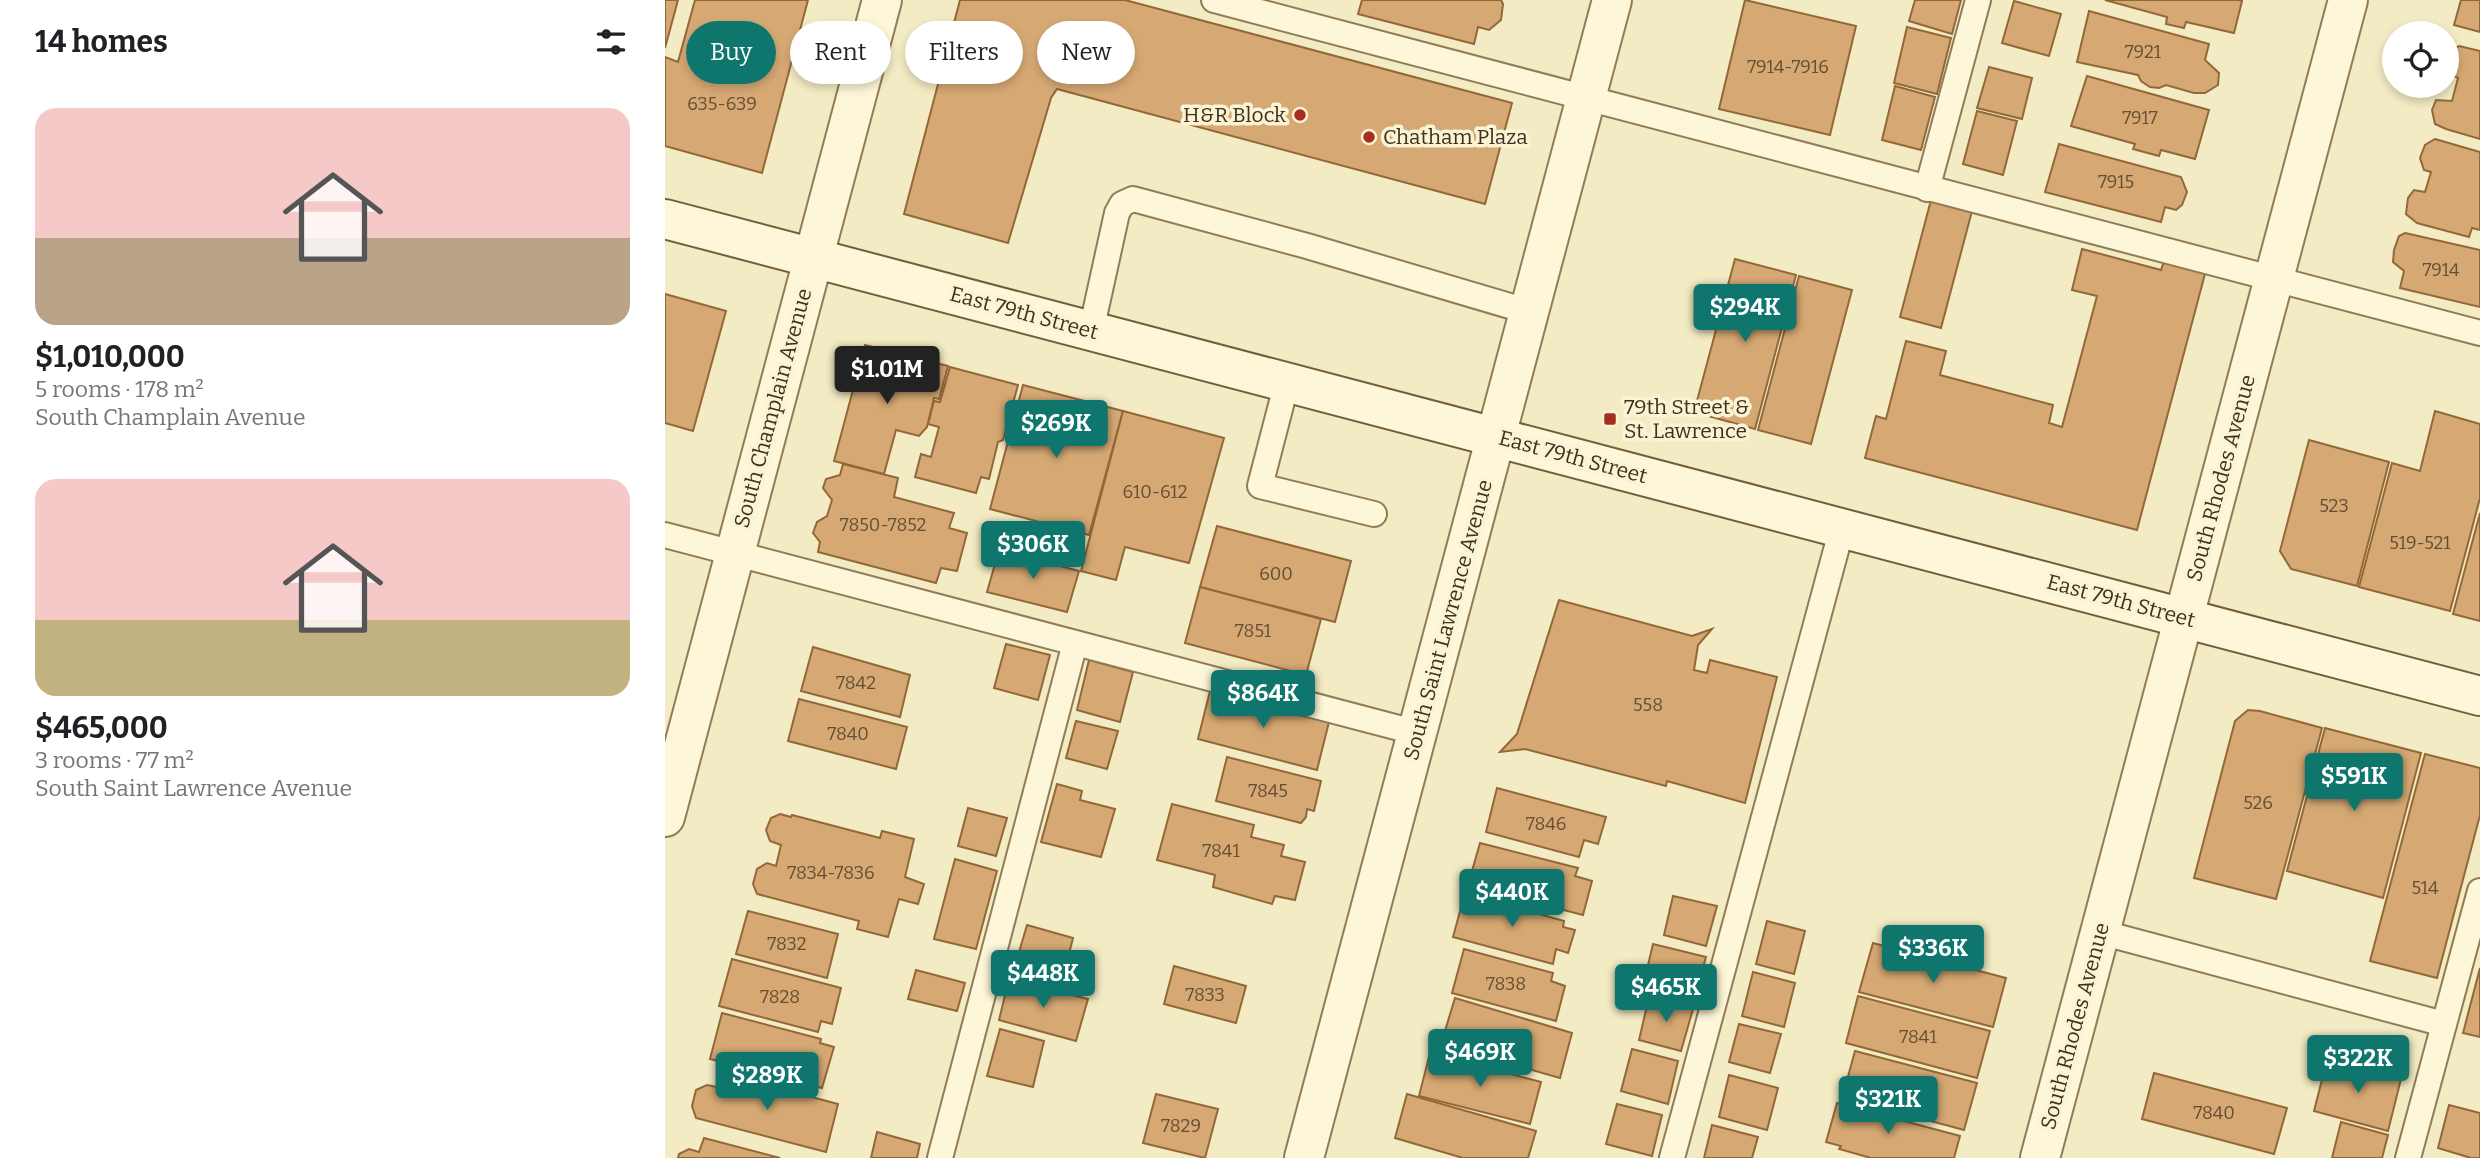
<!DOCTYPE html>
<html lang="en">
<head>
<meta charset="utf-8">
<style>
	:root { --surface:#fff; --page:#f6f6f6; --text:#202124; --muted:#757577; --accent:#0f766e }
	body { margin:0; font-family:Bitter,serif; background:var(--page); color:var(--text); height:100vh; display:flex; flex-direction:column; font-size:26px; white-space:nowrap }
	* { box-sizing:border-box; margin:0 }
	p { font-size:23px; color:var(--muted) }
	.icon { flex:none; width:38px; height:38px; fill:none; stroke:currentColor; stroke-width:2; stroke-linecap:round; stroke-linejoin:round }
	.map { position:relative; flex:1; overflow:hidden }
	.drawer { display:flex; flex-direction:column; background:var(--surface); width:665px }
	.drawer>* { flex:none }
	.guide { position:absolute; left:21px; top:21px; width:665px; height:63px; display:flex; gap:14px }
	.fabs { position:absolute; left:1717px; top:21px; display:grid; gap:14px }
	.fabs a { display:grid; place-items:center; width:77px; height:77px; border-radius:50%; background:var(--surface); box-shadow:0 4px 10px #0003; font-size:35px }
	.price { position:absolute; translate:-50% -60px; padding:0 16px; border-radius:7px; background:var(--accent); color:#fff; font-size:23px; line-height:46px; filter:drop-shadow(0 2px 4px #0008) }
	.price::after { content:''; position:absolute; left:50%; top:42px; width:21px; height:16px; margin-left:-10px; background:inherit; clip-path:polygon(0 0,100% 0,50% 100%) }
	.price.active { background:#222; color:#fff }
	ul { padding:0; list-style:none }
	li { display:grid; align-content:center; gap:14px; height:371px; padding:0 35px }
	li span { display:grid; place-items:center; height:217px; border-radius:21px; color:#555 }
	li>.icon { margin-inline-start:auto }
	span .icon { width:126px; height:126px; fill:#fffc; stroke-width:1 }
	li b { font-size:30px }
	h2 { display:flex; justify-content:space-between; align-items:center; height:84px; padding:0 35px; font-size:30px }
	.pill { padding:0 24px; border-radius:32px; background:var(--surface); box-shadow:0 4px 10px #0003; font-size:24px; line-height:63px }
	.pill.active { background:var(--accent); color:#fff }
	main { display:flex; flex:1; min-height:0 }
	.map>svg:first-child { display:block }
	.building { fill:#d6a974; stroke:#936839; stroke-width:2 }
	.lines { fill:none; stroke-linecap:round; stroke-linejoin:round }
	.service-casing { stroke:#917c57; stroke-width:28 }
	.minor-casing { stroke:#917c57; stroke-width:42 }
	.secondary-casing { stroke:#725d3a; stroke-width:42 }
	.service { stroke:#fdf6d8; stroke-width:24 }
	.minor { stroke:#fdf6d8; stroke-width:38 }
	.secondary { stroke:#fdf6d8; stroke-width:38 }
	.poi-dot { fill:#a72e1f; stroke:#faf3d4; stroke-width:2.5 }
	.labels { text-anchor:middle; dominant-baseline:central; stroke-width:7; stroke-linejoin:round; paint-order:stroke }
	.number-label { font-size:18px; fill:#654f33 }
	.poi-label { font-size:21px; fill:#3f311d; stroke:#faf3d4; text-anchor:start }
	.street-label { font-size:21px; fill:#3f311d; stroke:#faf3d4 }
</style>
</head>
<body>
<main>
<section class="drawer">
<h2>14 homes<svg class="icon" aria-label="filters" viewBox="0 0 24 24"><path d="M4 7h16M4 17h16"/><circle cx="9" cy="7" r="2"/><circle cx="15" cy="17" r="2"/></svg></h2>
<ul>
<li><span style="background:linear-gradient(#f6c9c9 60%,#b9a48a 0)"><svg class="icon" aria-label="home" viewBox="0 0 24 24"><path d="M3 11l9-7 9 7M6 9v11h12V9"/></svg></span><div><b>$1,010,000</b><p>5 rooms · 178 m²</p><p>South Champlain Avenue</p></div></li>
<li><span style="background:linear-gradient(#f6c9c9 65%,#c2b280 0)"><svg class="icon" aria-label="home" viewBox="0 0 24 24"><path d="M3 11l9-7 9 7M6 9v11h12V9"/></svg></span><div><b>$465,000</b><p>3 rooms · 77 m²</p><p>South Saint Lawrence Avenue</p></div></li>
</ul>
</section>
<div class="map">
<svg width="1815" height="1158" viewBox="0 0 1815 1158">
	<rect width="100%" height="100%" fill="#f3ebc3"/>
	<g class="building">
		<path d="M 0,0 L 13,0 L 0,48 Z"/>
		<path d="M 30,0 L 143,0 L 97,173 L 0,146 L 0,57 L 13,62 Z"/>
		<path d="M 295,0 L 460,0 L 847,103 L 820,204 L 392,89 L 386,98 L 343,243 L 239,214 Z"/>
		<path d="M 697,0 L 836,0 L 838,4 L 836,20 L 824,30 L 813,27 L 809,44 L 693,14 Z"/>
		<path d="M 1080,0 L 1191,26 L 1165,135 L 1054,109 Z"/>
		<path d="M 1250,0 L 1296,0 L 1287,34 L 1244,21 Z"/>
		<path d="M 1440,0 L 1573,0 L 1577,1 L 1569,33 L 1521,22 L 1519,28 L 1501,24 L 1502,17 Z"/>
		<path d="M 1796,0 L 1815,0 L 1815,32 L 1789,25 Z"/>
		<path d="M 1349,1 L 1396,14 L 1384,56 L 1337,43 Z"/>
		<path d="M 1424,11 L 1544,44 L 1540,60 L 1554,73 L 1553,85 L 1540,93 L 1529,93 L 1501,85 L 1494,88 L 1485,87 L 1476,81 L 1473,75 L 1412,62 Z"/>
		<path d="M 1242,27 L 1286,38 L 1272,94 L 1229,83 Z"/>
		<path d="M 1794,46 L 1815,51 L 1815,139 L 1781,129 L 1770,124 L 1767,110 L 1771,100 L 1787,101 L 1793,78 L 1785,74 L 1782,67 L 1782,59 L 1783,53 Z"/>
		<path d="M 1324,67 L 1367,78 L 1357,119 L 1312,108 Z"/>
		<path d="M 1422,76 L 1544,110 L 1530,159 L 1496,150 L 1494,156 L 1468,149 L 1470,144 L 1406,126 Z"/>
		<path d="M 1230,86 L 1270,97 L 1256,150 L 1217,140 Z"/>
		<path d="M 1312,111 L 1352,121 L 1338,175 L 1298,164 Z"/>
		<path d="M 1770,139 L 1815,152 L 1815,230 L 1807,228 L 1804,237 L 1752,223 L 1741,214 L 1743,198 L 1749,190 L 1760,192 L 1766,172 L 1759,170 L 1755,158 L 1760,145 Z"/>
		<path d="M 1394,144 L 1516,177 L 1522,192 L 1517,205 L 1511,210 L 1500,207 L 1496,222 L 1380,192 Z"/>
		<path d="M 1266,200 L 1307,211 L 1276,328 L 1235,317 Z"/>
		<path d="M 1740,233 L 1815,250 L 1815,307 L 1735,288 L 1739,271 L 1728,262 L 1729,250 L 1734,236 Z"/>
		<path d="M 1417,249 L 1496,270 L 1499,261 L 1541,270 L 1472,530 L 1200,458 L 1211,416 L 1221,419 L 1241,341 L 1281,351 L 1275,375 L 1388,405 L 1384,423 L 1397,427 L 1432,296 L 1407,290 Z"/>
		<path d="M 1070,259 L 1131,275 L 1090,429 L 1029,412 Z"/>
		<path d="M 1134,276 L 1187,290 L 1146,444 L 1093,430 Z"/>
		<path d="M 0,294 L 61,311 L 28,431 L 0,423 Z"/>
		<path d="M 200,345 L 283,366 L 274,399 L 269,398 L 262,427 L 254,436 L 231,430 L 219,474 L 169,461 Z"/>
		<path d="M 285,367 L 353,385 L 338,440 L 333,442 L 324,479 L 316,477 L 311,493 L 250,477 L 256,454 L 266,457 L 274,427 L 263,424 L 269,401 L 275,402 Z"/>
		<path d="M 358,385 L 458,411 L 424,535 L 325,509 Z"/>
		<path d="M 458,411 L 559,438 L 524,563 L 460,547 L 451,580 L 416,571 Z"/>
		<path d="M 1770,411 L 1815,424 L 1815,498 L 1785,611 L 1694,587 L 1727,463 L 1755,471 Z"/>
		<path d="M 1644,440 L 1724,462 L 1692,586 L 1626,569 L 1615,551 Z"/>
		<path d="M 178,464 L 233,478 L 229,497 L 289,513 L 284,528 L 302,533 L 292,571 L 276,568 L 271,583 L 153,552 L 155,542 L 148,533 L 152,522 L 162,516 L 167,500 L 158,488 L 161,479 L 175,475 Z"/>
		<path d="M 1815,513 L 1815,621 L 1788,614 Z"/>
		<path d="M 552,526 L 686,561 L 670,622 L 535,587 Z"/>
		<path d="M 334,550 L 414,571 L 402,612 L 322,592 Z"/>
		<path d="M 535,587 L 656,619 L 641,675 L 520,643 Z"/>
		<path d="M 894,600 L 1027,636 L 1047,629 L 1033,645 L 1029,670 L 1042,673 L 1045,660 L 1112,677 L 1080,803 L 1002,781 L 1001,786 L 860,749 L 835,752 L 852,734 Z"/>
		<path d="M 341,644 L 385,655 L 373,700 L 329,688 Z"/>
		<path d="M 148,647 L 245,675 L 235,717 L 136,691 Z"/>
		<path d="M 424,660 L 468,672 L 455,722 L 412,710 Z"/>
		<path d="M 545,691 L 664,722 L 652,770 L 533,739 Z"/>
		<path d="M 134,699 L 242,727 L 231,769 L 123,741 Z"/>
		<path d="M 1583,710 L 1595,711 L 1657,728 L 1611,899 L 1529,878 L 1570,721 Z"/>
		<path d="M 411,721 L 453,731 L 442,769 L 401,758 Z"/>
		<path d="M 1660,728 L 1756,753 L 1718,898 L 1622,871 Z"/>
		<path d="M 1760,754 L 1815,768 L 1815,815 L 1772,978 L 1705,961 Z"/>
		<path d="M 562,757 L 656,781 L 649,811 L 642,809 L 641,817 L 636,823 L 551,801 Z"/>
		<path d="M 392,784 L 417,791 L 415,800 L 450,809 L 436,857 L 376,842 Z"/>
		<path d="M 832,788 L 941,817 L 933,844 L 919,840 L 914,857 L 821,832 Z"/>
		<path d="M 507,804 L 589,825 L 586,837 L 619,845 L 616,856 L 640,862 L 630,900 L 610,896 L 607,904 L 548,887 L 550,875 L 492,860 Z"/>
		<path d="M 303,808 L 342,818 L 331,856 L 293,846 Z"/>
		<path d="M 115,814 L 126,817 L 127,815 L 215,838 L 217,831 L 249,839 L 240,877 L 259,884 L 253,904 L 234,899 L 223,937 L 192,929 L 194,921 L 92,894 L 88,884 L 92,869 L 102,863 L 111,866 L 116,845 L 105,841 L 101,830 L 106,818 Z"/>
		<path d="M 815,843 L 913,868 L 910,876 L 927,881 L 918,915 L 803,885 Z"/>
		<path d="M 290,859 L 332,871 L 311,949 L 269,939 Z"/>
		<path d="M 800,893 L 899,921 L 898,927 L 910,930 L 903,953 L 891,949 L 888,964 L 788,937 Z"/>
		<path d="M 1008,896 L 1052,906 L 1041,946 L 999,935 Z"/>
		<path d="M 83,911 L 173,934 L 162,978 L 71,954 Z"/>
		<path d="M 1102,921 L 1140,931 L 1129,974 L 1091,964 Z"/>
		<path d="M 362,925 L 408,938 L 398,978 L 350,966 Z"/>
		<path d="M 1208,943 L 1341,978 L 1328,1027 L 1194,992 Z"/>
		<path d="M 988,944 L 1041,957 L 1029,1000 L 978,986 Z"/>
		<path d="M 799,949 L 888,973 L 886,981 L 900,986 L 891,1021 L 787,993 Z"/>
		<path d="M 67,959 L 176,988 L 167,1024 L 156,1021 L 153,1032 L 54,1006 Z"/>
		<path d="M 509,966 L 581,986 L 571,1023 L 499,1004 Z"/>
		<path d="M 1815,968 L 1815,1037 L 1798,1033 Z"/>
		<path d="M 251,970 L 300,983 L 292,1011 L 243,999 Z"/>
		<path d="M 1088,972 L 1130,983 L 1119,1027 L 1077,1016 Z"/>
		<path d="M 344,979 L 423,999 L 411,1041 L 334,1020 Z"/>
		<path d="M 1193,996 L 1325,1031 L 1312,1078 L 1181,1043 Z"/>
		<path d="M 984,997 L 1028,1009 L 1016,1051 L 974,1040 Z"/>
		<path d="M 790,998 L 907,1033 L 895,1078 L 776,1044 Z"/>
		<path d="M 57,1013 L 156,1039 L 155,1043 L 169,1047 L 157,1088 L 45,1059 Z"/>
		<path d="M 1074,1024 L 1116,1034 L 1105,1073 L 1064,1062 Z"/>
		<path d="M 335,1029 L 379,1041 L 368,1087 L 322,1076 Z"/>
		<path d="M 967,1049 L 1013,1061 L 1003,1104 L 956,1091 Z"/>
		<path d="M 1190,1051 L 1312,1083 L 1299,1130 L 1188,1100 L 1189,1093 L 1179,1091 Z"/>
		<path d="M 765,1053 L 876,1082 L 865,1124 L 754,1096 Z"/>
		<path d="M 1662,1060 L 1736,1079 L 1723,1131 L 1649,1111 Z"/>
		<path d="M 56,1073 L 173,1104 L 161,1152 L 31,1118 L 27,1106 L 31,1090 L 42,1085 L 52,1087 Z"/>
		<path d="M 1489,1073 L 1622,1108 L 1609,1154 L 1477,1119 Z"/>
		<path d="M 1064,1075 L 1113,1088 L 1102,1130 L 1054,1117 Z"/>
		<path d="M 491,1094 L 553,1109 L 540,1158 L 478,1143 Z"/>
		<path d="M 742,1094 L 871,1131 L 863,1158 L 798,1158 L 730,1138 Z"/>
		<path d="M 1172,1103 L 1295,1136 L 1289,1158 L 1206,1158 L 1174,1149 L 1176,1146 L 1161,1142 Z"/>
		<path d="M 952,1104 L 997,1115 L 987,1156 L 941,1144 Z"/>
		<path d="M 1784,1105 L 1815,1113 L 1815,1158 L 1806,1158 L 1773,1148 Z"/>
		<path d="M 1676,1122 L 1723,1135 L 1717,1158 L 1667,1158 Z"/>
		<path d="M 1047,1125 L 1093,1137 L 1087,1158 L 1039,1158 Z"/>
		<path d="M 212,1132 L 255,1144 L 252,1158 L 206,1158 Z"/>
		<path d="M 39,1138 L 115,1158 L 13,1158 L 14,1154 L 24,1149 L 34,1152 Z"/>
	</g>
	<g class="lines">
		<g class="service-casing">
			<g id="service">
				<path d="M 549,0 L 1815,333"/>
				<path d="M 1262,189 L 1313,0"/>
				<path d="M 426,331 L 452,213 L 457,204 L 468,199 L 642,246 L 865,312"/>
				<path d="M 622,382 L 595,486 L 709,514"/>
				<path d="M 0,535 L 753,733"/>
				<path d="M 1435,932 L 1779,1024"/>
				<path d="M 275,1158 L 410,643"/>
				<path d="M 1007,1158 L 1177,528"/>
				<path d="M 1743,1158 L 1815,891"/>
			</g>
		</g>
		<g class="minor-casing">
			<g id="minor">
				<path d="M 0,817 L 217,0"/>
				<path d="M 639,1158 L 947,0"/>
				<path d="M 1375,1158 L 1683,0"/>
			</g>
		</g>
		<g class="secondary-casing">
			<path id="secondary" d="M 0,219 L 1815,696"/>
		</g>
		<use href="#service" class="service"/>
		<use href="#minor" class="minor"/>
		<use href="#secondary" class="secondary"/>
	</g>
	<g class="poi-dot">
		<circle cx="635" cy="115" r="7"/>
		<circle cx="704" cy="137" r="7"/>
		<rect x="938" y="412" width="14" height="14" rx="3.5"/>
	</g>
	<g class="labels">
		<g class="number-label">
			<text x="1478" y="52">7921</text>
			<text x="1123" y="67">7914-7916</text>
			<text x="57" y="104">635-639</text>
			<text x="1475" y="118">7917</text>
			<text x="1451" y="182">7915</text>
			<text x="1776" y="270">7914</text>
			<text x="490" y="492">610-612</text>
			<text x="1669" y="506">523</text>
			<text x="218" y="525">7850-7852</text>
			<text x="1755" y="543">519-521</text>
			<text x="611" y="574">600</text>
			<text x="588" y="631">7851</text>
			<text x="191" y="683">7842</text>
			<text x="983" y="705">558</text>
			<text x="183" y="734">7840</text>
			<text x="603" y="791">7845</text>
			<text x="1593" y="803">526</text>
			<text x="881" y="824">7846</text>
			<text x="556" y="851">7841</text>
			<text x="166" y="873">7834-7836</text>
			<text x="1760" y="888">514</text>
			<text x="122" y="944">7832</text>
			<text x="841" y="984">7838</text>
			<text x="540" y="995">7833</text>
			<text x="115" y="997">7828</text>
			<text x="1253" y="1037">7841</text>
			<text x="1549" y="1113">7840</text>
			<text x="516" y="1126">7829</text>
		</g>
		<g class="poi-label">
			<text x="621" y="115" text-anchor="end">H&amp;R Block</text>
			<text x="718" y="137">Chatham Plaza</text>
			<text x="959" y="407">79th Street &amp;<tspan x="959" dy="24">St. Lawrence</tspan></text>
		</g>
		<g class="street-label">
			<text transform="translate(359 313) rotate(15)">East 79th Street</text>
			<text transform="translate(108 408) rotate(-75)">South Champlain Avenue</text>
			<text transform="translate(908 457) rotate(15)">East 79th Street</text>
			<text transform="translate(1556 478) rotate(-75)">South Rhodes Avenue</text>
			<text transform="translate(1456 601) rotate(15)">East 79th Street</text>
			<text transform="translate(783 620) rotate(-75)">South Saint Lawrence Avenue</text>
			<text transform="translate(1410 1026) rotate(-75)">South Rhodes Avenue</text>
		</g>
	</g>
</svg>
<div class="fabs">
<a><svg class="icon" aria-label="locate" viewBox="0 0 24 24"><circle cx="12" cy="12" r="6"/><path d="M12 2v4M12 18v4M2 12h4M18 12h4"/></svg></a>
</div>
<b class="price" style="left:1080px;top:344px">$294K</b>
<b class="price active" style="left:222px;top:406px">$1.01M</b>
<b class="price" style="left:391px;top:460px">$269K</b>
<b class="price" style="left:368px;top:581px">$306K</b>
<b class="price" style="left:598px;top:730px">$864K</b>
<b class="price" style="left:1689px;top:813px">$591K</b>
<b class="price" style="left:847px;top:929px">$440K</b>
<b class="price" style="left:1268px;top:985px">$336K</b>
<b class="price" style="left:378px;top:1010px">$448K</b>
<b class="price" style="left:1001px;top:1024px">$465K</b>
<b class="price" style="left:815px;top:1089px">$469K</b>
<b class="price" style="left:1693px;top:1095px">$322K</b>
<b class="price" style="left:102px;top:1112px">$289K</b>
<b class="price" style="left:1223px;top:1136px">$321K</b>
<div class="guide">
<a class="pill active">Buy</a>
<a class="pill">Rent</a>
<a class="pill">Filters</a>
<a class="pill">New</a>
</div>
</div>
</main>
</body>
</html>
